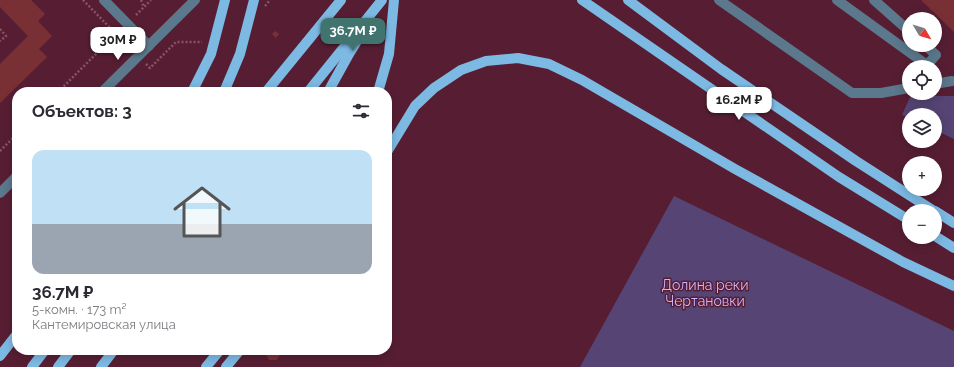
<!DOCTYPE html>
<html lang="ru">
<head>
<meta charset="utf-8">
<style>
	:root { --surface:#fff; --page:#f2f2f3; --text:#2b2b33; --muted:#7c7c81; --accent:#42746f }
	body { margin:0; font-family:Raleway,sans-serif; background:var(--page); color:var(--text); height:100vh; display:flex; flex-direction:column; font-size:15px; white-space:nowrap }
	* { box-sizing:border-box; margin:0 }
	p { font-size:13px; color:var(--muted) }
	.icon { flex:none; width:22px; height:22px; fill:none; stroke:currentColor; stroke-width:2; stroke-linecap:round; stroke-linejoin:round }
	.map { position:relative; flex:1; overflow:hidden }
	.drawer { position:absolute; left:12px; top:87px; width:380px; height:268px; display:flex; flex-direction:column; background:var(--surface); border-radius:16px; box-shadow:0 2px 10px #0003 }
	.drawer>* { flex:none }
	.needle { width:26px; rotate:128deg }
	.tools { position:absolute; left:902px; top:12px; display:grid; gap:8px }
	.tools a { display:grid; place-items:center; width:40px; height:40px; border-radius:50%; background:var(--surface); box-shadow:0 2px 10px #0003; font-size:20px }
	.price { position:absolute; translate:-50% -34px; padding:0 9px; border-radius:8px; background:#fff; color:#222; font-size:13px; line-height:26px; filter:drop-shadow(0 1px 2px #0008) }
	.price::after { content:''; position:absolute; left:50%; top:24px; width:12px; height:9px; margin-left:-6px; background:inherit; clip-path:polygon(0 0,100% 0,50% 100%) }
	.price.active { background:var(--accent); color:#fff }
	ul { padding:0; list-style:none }
	li { display:grid; align-content:center; gap:8px; height:212px; padding:0 20px }
	li span { display:grid; place-items:center; height:124px; border-radius:12px; color:#555 }
	li>.icon { margin-inline-start:auto }
	span .icon { width:72px; height:72px; fill:#fffc; stroke-width:1 }
	li b { font-size:17px }
	h2 { display:flex; justify-content:space-between; align-items:center; height:48px; padding:0 20px; font-size:17px }
	.map>svg:first-child { display:block }
	.green { fill:#554474 }
	.building { fill:#793034 }
	.lines { fill:none; stroke-linecap:round; stroke-linejoin:round }
	.path { stroke:#875466; stroke-width:2.5; stroke-dasharray:2 2; stroke-linecap:butt }
	.minor { stroke:#5b788c; stroke-width:10 }
	.major { stroke:#7cb9e3; stroke-width:10 }
	.major-bridge { stroke:#7cb9e3; stroke-width:10 }
	.labels { text-anchor:middle; dominant-baseline:central; stroke-width:3; stroke-linejoin:round; paint-order:stroke }
	.park-label { font-size:14px; fill:#cdb3fe; stroke:#571e33 }
</style>
</head>
<body>
<div class="map">
<svg width="954" height="367" viewBox="0 0 954 367">
	<rect width="100%" height="100%" fill="#571e33"/>
	<g class="green">
		<path d="M 929,96 L 954,96 L 954,139 L 935,130 L 935,115 L 909,115 L 909,118 L 902,115 L 910,97 Z"/>
		<path d="M 674,196 L 954,331 L 954,367 L 580,367 Z"/>
	</g>
	<g class="building">
		<path d="M 0,0 L 31,0 L 45,14 L 38,21 L 52,36 L 39,49 L 47,57 L 0,103 L 0,64 L 28,36 L 0,7 Z"/>
		<path d="M 921,0 L 954,0 L 954,32 Z"/>
		<path d="M 275,31 L 279,34 L 276,38 L 272,34 Z"/>
		<path d="M 267,350 L 279,350 L 281,353 L 277,360 L 269,360 L 265,353 Z"/>
	</g>
	<g class="lines">
		<g class="path">
			<path d="M 83,0 L 116,34"/>
			<path d="M 141,0 L 144,7"/>
			<path d="M 265,6 L 270,0"/>
			<path d="M 136,15 L 151,0"/>
			<path d="M 0,29 L 6,36 L 0,41"/>
			<path d="M 146,64 L 150,68 L 176,42 L 202,42"/>
			<path d="M 58,92 L 119,31"/>
			<path d="M 0,151 L 17,134"/>
		</g>
		<g class="minor">
			<path d="M 104,0 L 149,46"/>
			<path d="M 719,0 L 852,93 L 881,93 L 909,88"/>
			<path d="M 837,0 L 927,65 L 936,55 L 925,45"/>
			<path d="M 874,0 L 909,31"/>
			<path d="M 935,84 L 952,81"/>
			<path d="M 102,92 L 195,0"/>
			<path d="M 0,193 L 17,176"/>
		</g>
		<g class="major">
			<path d="M 582,0 L 839,177 L 909,220"/>
			<path d="M 628,0 L 721,69 L 856,161 L 934,211"/>
			<path d="M 266,92 L 341,0"/>
			<path d="M 308,92 L 382,0"/>
			<path d="M 328,92 L 349,54 L 362,33"/>
			<path d="M 387,152 L 415,106 L 434,88 L 461,70 L 486,61 L 518,58 L 549,64 L 582,80 L 735,169 L 903,262 L 954,286"/>
			<path d="M 935,211 L 954,223"/>
			<path d="M 935,236 L 954,248"/>
			<path d="M 0,356 L 17,334"/>
			<path d="M 32,367 L 45,350"/>
			<path d="M 58,367 L 71,350"/>
			<path d="M 101,367 L 114,350"/>
			<path d="M 206,367 L 220,350"/>
			<path d="M 226,367 L 240,350"/>
		</g>
		<g class="major-bridge">
			<path d="M 192,92 L 211,54 L 225,0"/>
			<path d="M 224,92 L 240,54 L 254,0"/>
			<path d="M 378,92 L 389,54 L 394,0"/>
		</g>
	</g>
	<g class="labels">
		<g class="park-label">
			<text x="705" y="285">Долина реки<tspan x="705" dy="16">Чертановки</tspan></text>
		</g>
	</g>
</svg>
<div class="tools">
<a><svg class="needle" viewBox="-14 -14 28 28"><path d="M0-13l5 13h-10z" fill="#e53935"/><path d="M0 13l5-13h-10z" fill="#7c7c81"/></svg></a>
<a><svg class="icon" aria-label="locate" viewBox="0 0 24 24"><circle cx="12" cy="12" r="6"/><path d="M12 2v4M12 18v4M2 12h4M18 12h4"/></svg></a>
<a><svg class="icon" aria-label="layers" viewBox="0 0 24 24"><path d="M12 4l9 5-9 5-9-5zM3 14l9 5 9-5"/></svg></a>
<a>+</a>
<a>−</a>
</div>
<b class="price active" style="left:353px;top:52px">36.7M ₽</b>
<b class="price" style="left:118px;top:61px">30M ₽</b>
<b class="price" style="left:739px;top:121px">16.2M ₽</b>
<section class="drawer">
<h2>Объектов: 3<svg class="icon" aria-label="filters" viewBox="0 0 24 24"><path d="M4 7h16M4 17h16"/><circle cx="9" cy="7" r="2"/><circle cx="15" cy="17" r="2"/></svg></h2>
<ul>
<li><span style="background:linear-gradient(#bfe0f5 60%,#9aa5b1 0)"><svg class="icon" aria-label="home" viewBox="0 0 24 24"><path d="M3 11l9-7 9 7M6 9v11h12V9"/></svg></span><div><b>36.7M ₽</b><p>5-комн. · 173 m²</p><p>Кантемировская улица</p></div></li>
</ul>
</section>
</div>
</body>
</html>
